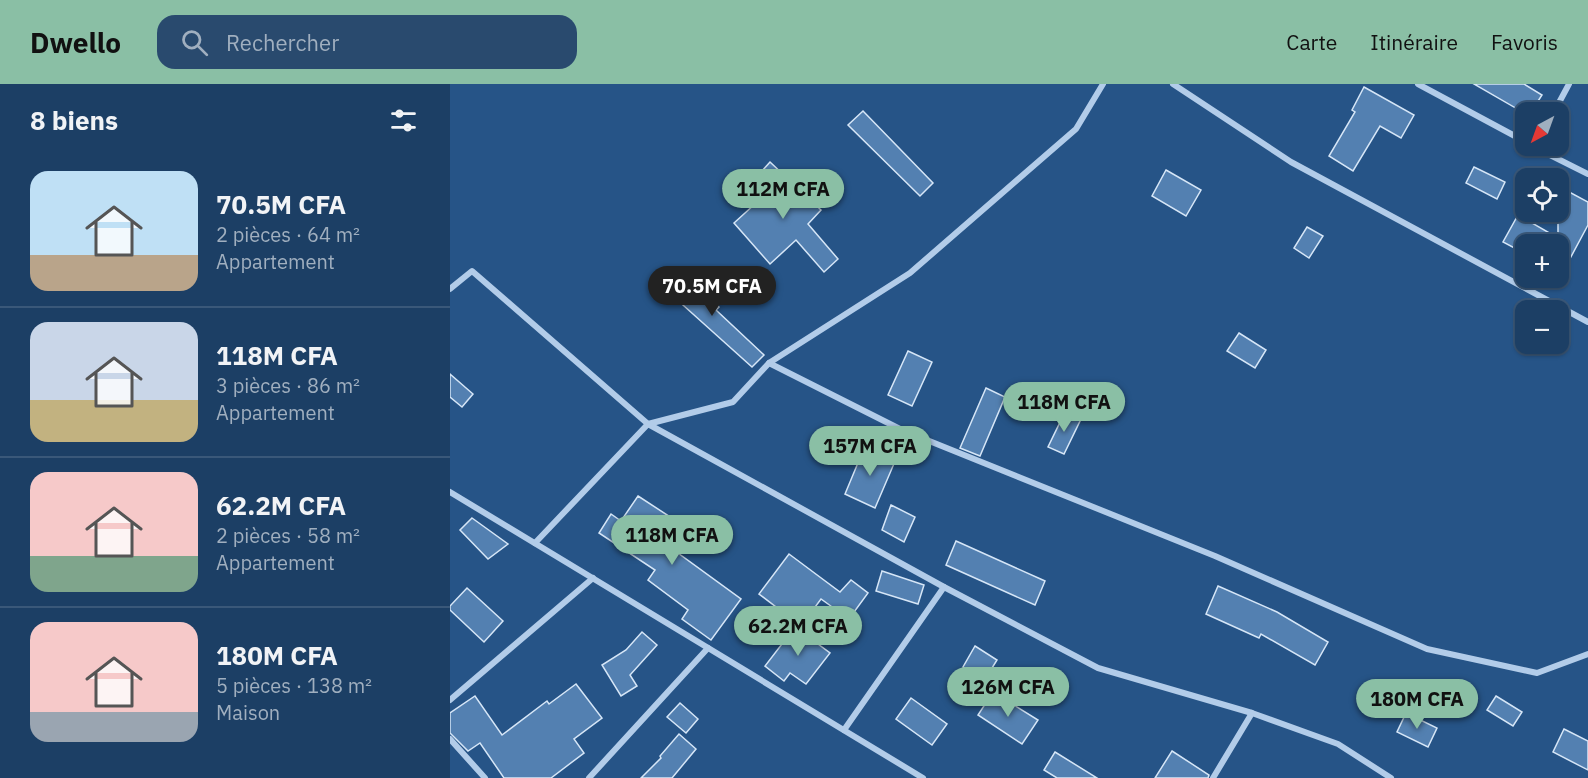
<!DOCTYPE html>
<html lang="fr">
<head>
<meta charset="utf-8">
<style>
	:root { --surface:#1c3f65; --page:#294a6e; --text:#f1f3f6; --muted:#a0afbf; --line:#3a5879; --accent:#8abfa5 }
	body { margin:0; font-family:"IBM Plex Sans",sans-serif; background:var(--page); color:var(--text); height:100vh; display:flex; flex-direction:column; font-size:22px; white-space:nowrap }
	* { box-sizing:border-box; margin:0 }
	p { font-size:20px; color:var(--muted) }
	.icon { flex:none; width:33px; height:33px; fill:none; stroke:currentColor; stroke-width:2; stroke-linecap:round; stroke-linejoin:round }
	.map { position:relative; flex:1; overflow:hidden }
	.drawer { display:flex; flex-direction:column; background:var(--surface); width:450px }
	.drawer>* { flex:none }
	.needle { width:39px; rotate:221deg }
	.buttons { position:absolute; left:1065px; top:18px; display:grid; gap:12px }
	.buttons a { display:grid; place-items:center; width:54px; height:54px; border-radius:12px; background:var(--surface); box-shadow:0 2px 4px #0004,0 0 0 2px var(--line); font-size:30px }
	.price { position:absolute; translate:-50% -51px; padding:0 14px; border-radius:21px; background:var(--accent); color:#111; font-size:20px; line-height:39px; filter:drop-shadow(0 2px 3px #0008) }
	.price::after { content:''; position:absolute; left:50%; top:36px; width:18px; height:14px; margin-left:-9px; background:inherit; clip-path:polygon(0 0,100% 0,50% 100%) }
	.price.selected { background:#222; color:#fff }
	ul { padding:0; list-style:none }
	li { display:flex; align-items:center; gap:18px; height:150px; padding:0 30px }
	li+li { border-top:2px solid var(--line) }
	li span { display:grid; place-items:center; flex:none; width:168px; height:120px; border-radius:18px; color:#555 }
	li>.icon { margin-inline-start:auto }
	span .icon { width:72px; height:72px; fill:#fffc; stroke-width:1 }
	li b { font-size:26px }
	h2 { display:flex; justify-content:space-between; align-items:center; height:72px; padding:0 30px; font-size:26px }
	header { display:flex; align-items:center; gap:36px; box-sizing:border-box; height:84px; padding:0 30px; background:var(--accent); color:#111 }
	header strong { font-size:28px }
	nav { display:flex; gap:33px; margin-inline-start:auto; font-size:21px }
	.search { width:420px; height:54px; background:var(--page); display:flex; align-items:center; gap:15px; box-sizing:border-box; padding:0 21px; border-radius:18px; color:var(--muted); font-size:22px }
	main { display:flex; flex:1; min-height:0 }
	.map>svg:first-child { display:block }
	.building { fill:#5380b1; stroke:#d6e6f7; stroke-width:1.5 }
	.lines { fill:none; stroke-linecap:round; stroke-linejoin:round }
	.street { stroke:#b2cce9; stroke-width:6 }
</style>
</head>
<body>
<header>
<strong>Dwello</strong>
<div class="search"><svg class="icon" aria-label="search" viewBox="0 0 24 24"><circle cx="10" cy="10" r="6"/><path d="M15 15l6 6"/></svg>Rechercher</div>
<nav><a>Carte</a><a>Itinéraire</a><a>Favoris</a></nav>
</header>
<main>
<section class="drawer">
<h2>8 biens<svg class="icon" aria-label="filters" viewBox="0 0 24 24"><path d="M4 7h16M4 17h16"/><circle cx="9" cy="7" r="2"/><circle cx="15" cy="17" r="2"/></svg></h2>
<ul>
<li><span style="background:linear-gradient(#bfe0f5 70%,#b9a48a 0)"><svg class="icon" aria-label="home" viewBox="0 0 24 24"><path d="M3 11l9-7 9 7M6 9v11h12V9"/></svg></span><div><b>70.5M CFA</b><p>2 pièces · 64 m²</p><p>Appartement</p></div></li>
<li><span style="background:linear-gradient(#c9d6e8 65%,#c2b280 0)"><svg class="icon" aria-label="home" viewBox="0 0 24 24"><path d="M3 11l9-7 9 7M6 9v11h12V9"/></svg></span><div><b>118M CFA</b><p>3 pièces · 86 m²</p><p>Appartement</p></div></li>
<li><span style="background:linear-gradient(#f6c9c9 70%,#7fa58c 0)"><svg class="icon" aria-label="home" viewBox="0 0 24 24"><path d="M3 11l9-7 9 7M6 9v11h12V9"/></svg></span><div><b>62.2M CFA</b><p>2 pièces · 58 m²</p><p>Appartement</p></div></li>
<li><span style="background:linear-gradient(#f6c9c9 75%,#9aa5b1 0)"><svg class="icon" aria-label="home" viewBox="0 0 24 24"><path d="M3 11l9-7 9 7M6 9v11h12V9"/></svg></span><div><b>180M CFA</b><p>5 pièces · 138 m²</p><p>Maison</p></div></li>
</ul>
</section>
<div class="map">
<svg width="1138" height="694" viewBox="0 0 1138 694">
	<rect width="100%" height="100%" fill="#265487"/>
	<g class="building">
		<path d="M 1024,0 L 1074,0 L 1092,11 L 1081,28 L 1076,28 L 1076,30 Z"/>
		<path d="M 914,3 L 964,31 L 951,54 L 930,42 L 903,87 L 879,72 L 905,28 L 902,26 Z"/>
		<path d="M 413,27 L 483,99 L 470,112 L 398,41 Z"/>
		<path d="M 320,78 L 371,126 L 358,140 L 388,175 L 374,188 L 346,156 L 320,180 L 284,139 L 317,109 L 304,96 Z"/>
		<path d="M 1024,83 L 1055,98 L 1047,115 L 1016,99 Z"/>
		<path d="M 716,86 L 751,106 L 736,132 L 702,112 Z"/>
		<path d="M 1108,102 L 1138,118 L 1138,141 L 1108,197 L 1108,160 L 1076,160 L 1072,168 L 1053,158 L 1068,131 L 1108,154 Z"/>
		<path d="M 857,143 L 873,152 L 859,174 L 844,164 Z"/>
		<path d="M 229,187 L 269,223 L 266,226 L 314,271 L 302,283 L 214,204 Z"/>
		<path d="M 789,249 L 816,266 L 805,284 L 777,267 Z"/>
		<path d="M 458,267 L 482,278 L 462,322 L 438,311 Z"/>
		<path d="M 0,290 L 23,310 L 12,323 L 0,313 Z"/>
		<path d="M 536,304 L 555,313 L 530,372 L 510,364 Z"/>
		<path d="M 587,307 L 608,318 L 599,333 L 579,322 Z"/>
		<path d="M 615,328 L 631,335 L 614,370 L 598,363 Z"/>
		<path d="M 415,362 L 446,375 L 425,424 L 395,410 Z"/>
		<path d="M 188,412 L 231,440 L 217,461 L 291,515 L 261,556 L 232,535 L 238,526 L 198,496 L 205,486 L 149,449 L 161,430 L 171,437 Z"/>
		<path d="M 441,421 L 465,433 L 454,458 L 432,446 Z"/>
		<path d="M 22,434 L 58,460 L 38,475 L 10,446 Z"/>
		<path d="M 506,457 L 595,497 L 585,521 L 496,481 Z"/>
		<path d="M 339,470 L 390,508 L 401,496 L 418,509 L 399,535 L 371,515 L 351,542 L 309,510 Z"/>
		<path d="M 432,487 L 474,501 L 468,520 L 426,507 Z"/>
		<path d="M 768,502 L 827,528 L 878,558 L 865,581 L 811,550 L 809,554 L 756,530 Z"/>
		<path d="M 17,504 L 53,537 L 34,558 L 0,526 L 0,522 Z"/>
		<path d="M 345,543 L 380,569 L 356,600 L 340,589 L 334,597 L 315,582 Z"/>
		<path d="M 192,548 L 207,561 L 180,591 L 187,602 L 171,612 L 152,581 L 176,566 Z"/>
		<path d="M 525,562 L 547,576 L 534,597 L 513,583 Z"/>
		<path d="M 126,600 L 152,634 L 124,655 L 134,669 L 101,694 L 54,694 L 30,659 L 18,667 L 0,649 L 0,629 L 25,612 L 52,651 L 97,617 L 99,620 Z"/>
		<path d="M 543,608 L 588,636 L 572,660 L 528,631 Z"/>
		<path d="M 1046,612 L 1072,628 L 1063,642 L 1037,626 Z"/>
		<path d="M 461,614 L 497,640 L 482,661 L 446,635 Z"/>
		<path d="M 230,619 L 248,635 L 236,649 L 217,633 Z"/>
		<path d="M 956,629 L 987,644 L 978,663 L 947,648 Z"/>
		<path d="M 1114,645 L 1138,657 L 1138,686 L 1103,668 Z"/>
		<path d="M 229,650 L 246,665 L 222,694 L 191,694 L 211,674 L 210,672 Z"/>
		<path d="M 722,667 L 759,691 L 758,694 L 705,694 Z"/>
		<path d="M 605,668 L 647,694 L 607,694 L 594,686 Z"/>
	</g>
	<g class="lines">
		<g class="street">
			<path d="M 723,0 L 841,78 L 1138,238"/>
			<path d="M 968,0 L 1076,58"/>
			<path d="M 1104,28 L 1119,0"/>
			<path d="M 1082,62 L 1138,90"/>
			<path d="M 0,205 L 22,187 L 198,340 L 494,503 L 648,584 L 802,629 L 888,660 L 941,694"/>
			<path d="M 319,279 L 452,346 L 765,472 L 977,565 L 1087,589 L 1138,570"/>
			<path d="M 0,408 L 473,694"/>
			<path d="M 85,459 L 198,340 L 283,318 L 319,279 L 460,189 L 626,45 L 653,0"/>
			<path d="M 0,616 L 143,494"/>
			<path d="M 394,646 L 494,503"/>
			<path d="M 0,655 L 35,694"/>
			<path d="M 139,694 L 258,564"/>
			<path d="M 763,694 L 802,629"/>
		</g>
	</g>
</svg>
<div class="buttons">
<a><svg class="needle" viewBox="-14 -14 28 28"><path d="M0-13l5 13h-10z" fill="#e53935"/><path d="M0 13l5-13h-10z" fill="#a0afbf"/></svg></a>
<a><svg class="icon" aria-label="locate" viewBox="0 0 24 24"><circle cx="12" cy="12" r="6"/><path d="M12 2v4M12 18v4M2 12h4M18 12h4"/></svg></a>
<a>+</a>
<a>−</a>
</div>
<b class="price" style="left:333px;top:136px">112M CFA</b>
<b class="price selected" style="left:262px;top:233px">70.5M CFA</b>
<b class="price" style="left:614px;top:349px">118M CFA</b>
<b class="price" style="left:420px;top:393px">157M CFA</b>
<b class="price" style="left:222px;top:482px">118M CFA</b>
<b class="price" style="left:348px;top:573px">62.2M CFA</b>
<b class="price" style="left:558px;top:634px">126M CFA</b>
<b class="price" style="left:967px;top:646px">180M CFA</b>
</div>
</main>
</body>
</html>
